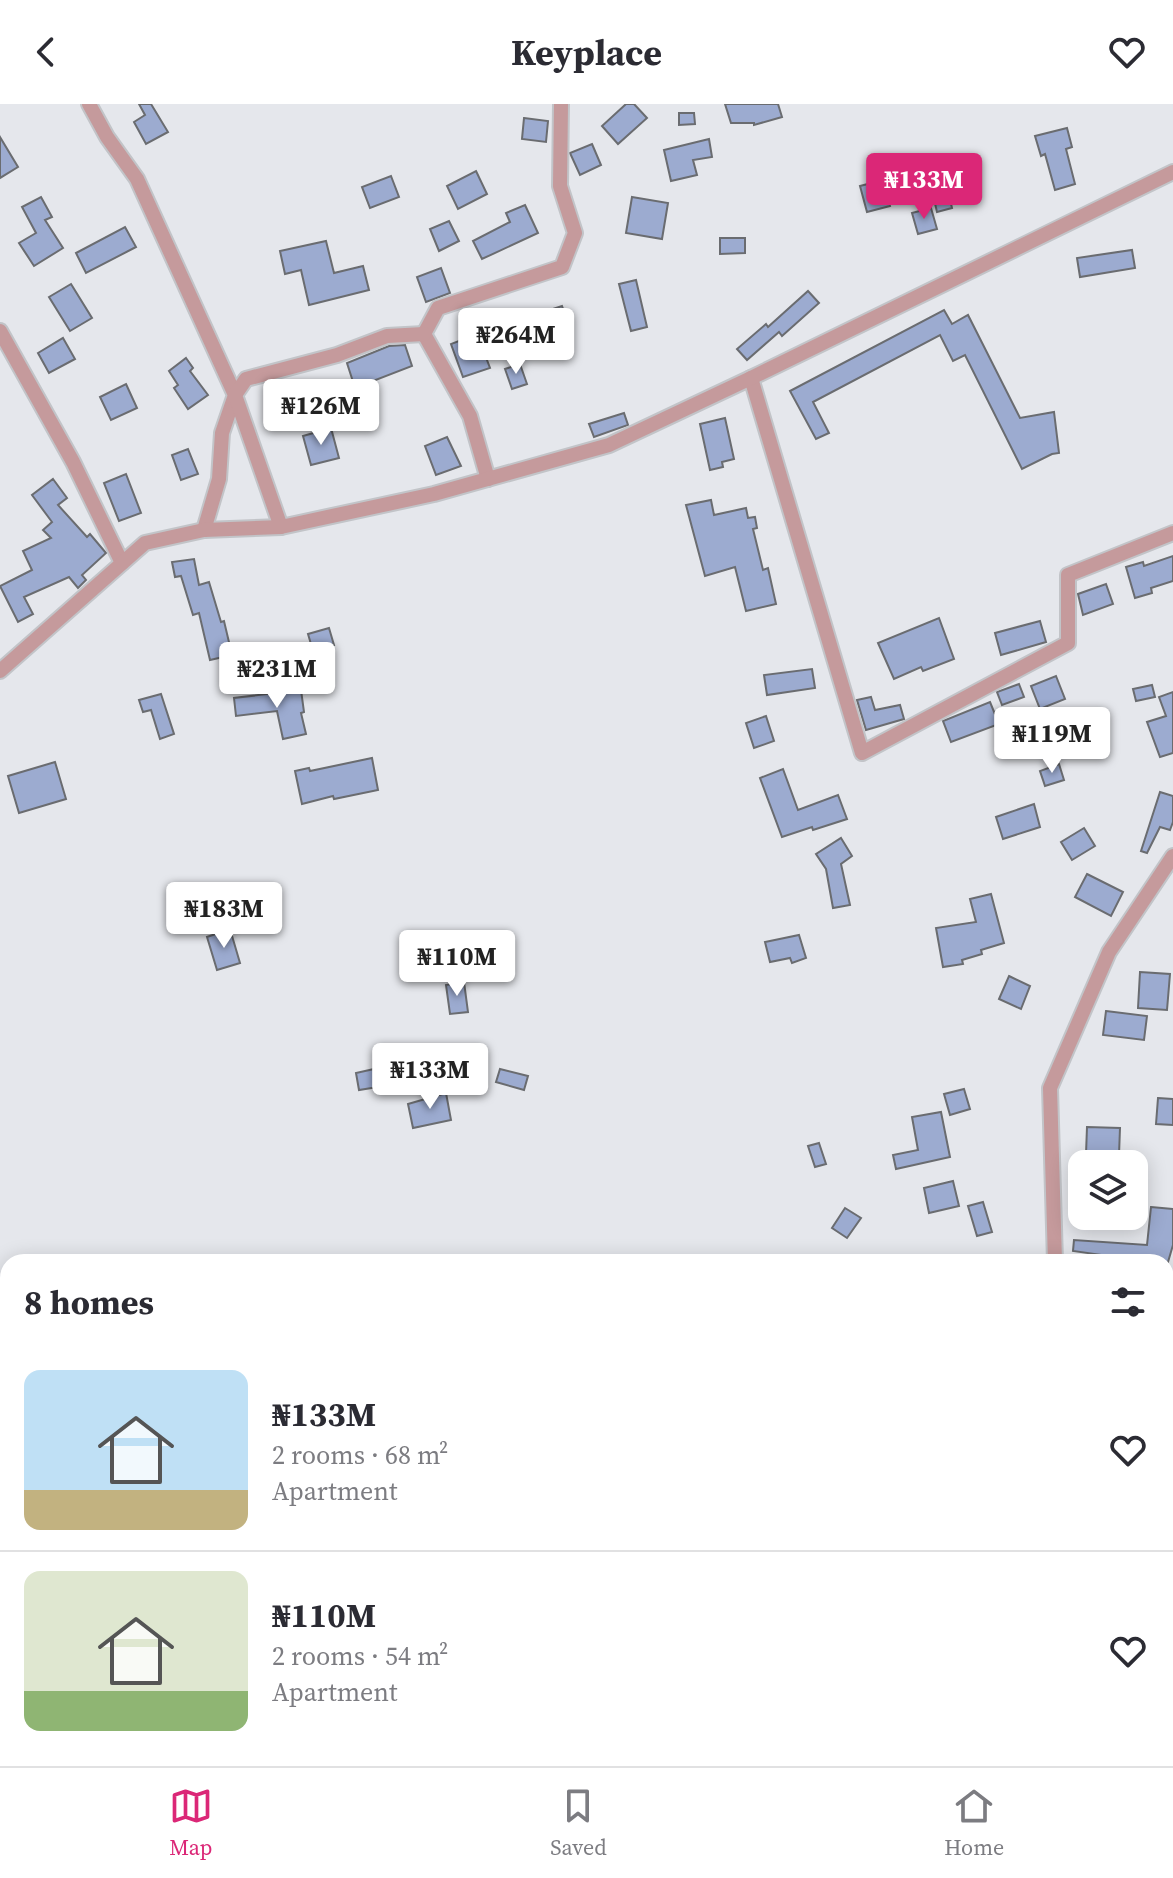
<!DOCTYPE html>
<html lang="en">
<head>
<meta charset="utf-8">
<style>
	:root { --surface:#fff; --page:#f7f7f7; --text:#2b2b33; --muted:#7c7c81; --line:#e1e1e2; --accent:#db2777 }
	body { margin:0; font-family:"Source Serif 4",serif; background:var(--page); color:var(--text); height:100vh; display:flex; flex-direction:column; font-size:30px; white-space:nowrap }
	* { box-sizing:border-box; margin:0 }
	p { font-size:26px; color:var(--muted) }
	.icon { flex:none; width:44px; height:44px; fill:none; stroke:currentColor; stroke-width:2; stroke-linecap:round; stroke-linejoin:round }
	.map { position:relative; flex:1; overflow:hidden }
	.drawer { position:absolute; left:0px; top:1150px; width:1174px; height:512px; display:flex; flex-direction:column; background:var(--surface); border-radius:24px 24px 0 0; box-shadow:0 4px 20px #0003 }
	.drawer>* { flex:none }
	.controls { position:absolute; left:1068px; top:1046px; display:grid; gap:16px }
	.controls a { display:grid; place-items:center; width:80px; height:80px; border-radius:16px; background:var(--surface); box-shadow:0 4px 20px #0003; font-size:40px }
	.price { position:absolute; translate:-50% -68px; padding:0 18px; border-radius:8px; background:#fff; color:#222; font-size:26px; line-height:52px; filter:drop-shadow(0 2px 4px #0008) }
	.price::after { content:''; position:absolute; left:50%; top:48px; width:24px; height:18px; margin-left:-12px; background:inherit; clip-path:polygon(0 0,100% 0,50% 100%) }
	.price.on { background:var(--accent); color:#fff }
	ul { padding:0; list-style:none }
	li { display:flex; align-items:center; gap:24px; height:200px; padding:0 24px }
	li+li { border-top:2px solid var(--line) }
	li span { display:grid; place-items:center; flex:none; width:224px; height:160px; border-radius:16px; color:#555 }
	li>.icon { margin-inline-start:auto }
	span .icon { width:96px; height:96px; fill:#fffc; stroke-width:1 }
	li b { font-size:34px }
	h2 { display:flex; justify-content:space-between; align-items:center; height:96px; padding:0 24px; font-size:34px }
	header { display:flex; justify-content:space-between; align-items:center; height:104px; padding:0 24px; background:var(--surface); font-size:36px; font-weight:700 }
	.tab-bar { display:flex; justify-content:space-around; align-items:center; height:112px; border-top:2px solid var(--line); background:var(--surface); font-size:22px; color:var(--muted) }
	.tab-bar a { display:grid; justify-items:center; gap:4px }
	.tab-bar .on { color:var(--accent) }
	.map>svg:first-child { display:block }
	.building { fill:#9cabd0; stroke:#6a6c70; stroke-width:2 }
	.lines { fill:none; stroke-linecap:round; stroke-linejoin:round }
	.minor-casing { stroke:#c2c4c8; stroke-width:18 }
	.minor { stroke:#c59a9c; stroke-width:14 }
</style>
</head>
<body>
<header><svg class="icon" aria-label="back" viewBox="0 0 24 24"><path d="M15 5l-7 7 7 7"/></svg>Keyplace<svg class="icon" aria-label="heart" viewBox="0 0 24 24"><path d="M12 20l-8-8c-3-5 5-10 8-4 3-6 11-1 8 4z"/></svg></header>
<div class="map">
<svg width="1173" height="1662" viewBox="0 0 1173 1662">
	<rect width="100%" height="100%" fill="#e5e7ec"/>
	<g class="building">
		<path d="M 139,0 L 151,0 L 168,28 L 146,40 L 134,18 L 145,11 Z"/>
		<path d="M 626,0 L 634,0 L 647,14 L 618,40 L 602,22 Z"/>
		<path d="M 725,0 L 778,0 L 782,13 L 754,21 L 754,19 L 731,19 Z"/>
		<path d="M 679,9 L 694,9 L 695,20 L 679,21 Z"/>
		<path d="M 524,14 L 548,17 L 546,38 L 522,35 Z"/>
		<path d="M 1067,24 L 1072,43 L 1066,45 L 1075,80 L 1055,86 L 1045,50 L 1041,52 L 1035,32 Z"/>
		<path d="M 0,33 L 18,63 L 0,74 Z"/>
		<path d="M 709,35 L 712,53 L 693,56 L 697,71 L 671,77 L 664,46 Z"/>
		<path d="M 592,40 L 601,61 L 580,71 L 570,49 Z"/>
		<path d="M 476,67 L 487,90 L 458,105 L 447,82 Z"/>
		<path d="M 391,72 L 399,93 L 370,104 L 362,83 Z"/>
		<path d="M 883,76 L 890,102 L 867,108 L 860,82 Z"/>
		<path d="M 948,87 L 952,104 L 937,108 L 933,91 Z"/>
		<path d="M 41,93 L 52,113 L 45,116 L 63,144 L 34,162 L 19,139 L 36,129 L 22,103 Z"/>
		<path d="M 632,93 L 668,99 L 662,135 L 626,129 Z"/>
		<path d="M 525,101 L 538,129 L 482,155 L 473,137 L 510,118 L 506,109 Z"/>
		<path d="M 931,104 L 937,125 L 918,130 L 912,109 Z"/>
		<path d="M 449,117 L 459,137 L 439,147 L 430,125 Z"/>
		<path d="M 125,123 L 136,143 L 86,169 L 76,149 Z"/>
		<path d="M 720,134 L 745,134 L 745,149 L 720,150 Z"/>
		<path d="M 326,137 L 334,169 L 363,162 L 369,186 L 309,201 L 301,166 L 285,170 L 280,147 Z"/>
		<path d="M 1132,146 L 1135,164 L 1080,173 L 1077,154 Z"/>
		<path d="M 441,164 L 450,189 L 426,198 L 417,173 Z"/>
		<path d="M 636,176 L 647,223 L 631,227 L 619,180 Z"/>
		<path d="M 71,180 L 92,214 L 70,227 L 49,193 Z"/>
		<path d="M 808,187 L 819,199 L 782,232 L 779,228 L 747,256 L 737,245 L 766,220 L 768,223 Z"/>
		<path d="M 562,202 L 572,229 L 557,235 L 547,207 Z"/>
		<path d="M 944,206 L 952,220 L 968,211 L 1020,314 L 1054,308 L 1059,349 L 1052,350 L 1022,365 L 965,251 L 953,257 L 940,231 L 813,298 L 829,329 L 816,335 L 790,287 Z"/>
		<path d="M 477,230 L 490,264 L 463,273 L 451,240 Z"/>
		<path d="M 63,234 L 75,255 L 49,269 L 38,249 Z"/>
		<path d="M 405,241 L 412,262 L 355,284 L 347,259 L 389,242 Z"/>
		<path d="M 186,254 L 193,264 L 190,267 L 208,291 L 188,305 L 174,284 L 178,281 L 169,267 Z"/>
		<path d="M 520,260 L 527,280 L 512,285 L 505,265 Z"/>
		<path d="M 126,280 L 137,304 L 111,316 L 100,293 Z"/>
		<path d="M 624,309 L 628,321 L 594,333 L 589,320 Z"/>
		<path d="M 725,314 L 734,355 L 722,358 L 723,363 L 710,366 L 700,320 Z"/>
		<path d="M 331,324 L 339,354 L 311,361 L 303,332 Z"/>
		<path d="M 447,333 L 461,362 L 436,371 L 425,342 Z"/>
		<path d="M 188,345 L 198,370 L 181,376 L 172,351 Z"/>
		<path d="M 126,370 L 141,409 L 119,417 L 104,379 Z"/>
		<path d="M 53,375 L 67,394 L 58,401 L 87,433 L 90,430 L 106,449 L 82,471 L 86,476 L 78,484 L 69,473 L 24,493 L 33,510 L 18,518 L 0,482 L 32,466 L 23,447 L 51,434 L 43,426 L 52,418 L 32,391 Z"/>
		<path d="M 711,396 L 714,411 L 746,404 L 748,414 L 755,413 L 757,424 L 753,425 L 763,466 L 768,464 L 776,500 L 746,507 L 735,463 L 705,472 L 686,401 Z"/>
		<path d="M 1173,452 L 1173,477 L 1151,484 L 1152,489 L 1135,494 L 1126,463 L 1143,458 L 1144,462 Z"/>
		<path d="M 194,455 L 199,481 L 209,478 L 221,518 L 224,517 L 232,551 L 210,556 L 199,509 L 193,511 L 181,472 L 175,473 L 172,458 Z"/>
		<path d="M 1106,480 L 1113,500 L 1083,511 L 1078,490 Z"/>
		<path d="M 939,514 L 954,555 L 923,567 L 921,563 L 894,575 L 878,539 Z"/>
		<path d="M 1040,517 L 1046,538 L 1001,551 L 995,529 Z"/>
		<path d="M 329,524 L 334,541 L 313,547 L 308,530 Z"/>
		<path d="M 812,565 L 815,584 L 767,591 L 764,571 Z"/>
		<path d="M 1056,572 L 1065,595 L 1040,605 L 1031,582 Z"/>
		<path d="M 1019,580 L 1024,593 L 1002,601 L 997,588 Z"/>
		<path d="M 1152,581 L 1155,593 L 1136,597 L 1133,585 Z"/>
		<path d="M 301,586 L 304,608 L 301,609 L 306,630 L 283,635 L 277,607 L 236,612 L 234,594 Z"/>
		<path d="M 1173,588 L 1173,649 L 1160,653 L 1147,618 L 1166,612 L 1159,593 Z"/>
		<path d="M 161,590 L 174,630 L 160,635 L 151,606 L 143,608 L 139,596 Z"/>
		<path d="M 871,593 L 875,606 L 900,601 L 904,615 L 866,626 L 857,596 Z"/>
		<path d="M 990,598 L 999,620 L 951,638 L 943,617 Z"/>
		<path d="M 766,612 L 774,637 L 754,644 L 746,619 Z"/>
		<path d="M 372,654 L 378,686 L 334,695 L 333,692 L 302,700 L 295,667 L 309,664 L 310,667 Z"/>
		<path d="M 55,658 L 66,695 L 19,709 L 8,672 Z"/>
		<path d="M 1059,660 L 1064,676 L 1045,682 L 1040,667 Z"/>
		<path d="M 783,665 L 798,706 L 838,691 L 847,715 L 813,726 L 812,723 L 782,733 L 760,674 Z"/>
		<path d="M 1160,688 L 1173,692 L 1173,718 L 1170,726 L 1160,723 L 1147,749 L 1141,747 Z"/>
		<path d="M 1034,700 L 1040,723 L 1003,735 L 996,713 Z"/>
		<path d="M 1084,724 L 1095,742 L 1072,756 L 1061,738 Z"/>
		<path d="M 841,734 L 852,752 L 841,760 L 850,801 L 833,804 L 826,765 L 816,750 Z"/>
		<path d="M 1087,770 L 1123,788 L 1111,812 L 1075,793 Z"/>
		<path d="M 991,790 L 1004,839 L 981,846 L 982,850 L 962,856 L 963,860 L 943,863 L 936,824 L 976,818 L 970,795 Z"/>
		<path d="M 230,825 L 240,859 L 217,866 L 207,833 Z"/>
		<path d="M 799,831 L 806,854 L 792,859 L 790,854 L 770,858 L 765,838 Z"/>
		<path d="M 1140,868 L 1170,870 L 1167,906 L 1138,904 Z"/>
		<path d="M 1009,872 L 1030,882 L 1021,905 L 999,895 Z"/>
		<path d="M 464,878 L 468,908 L 450,910 L 446,881 Z"/>
		<path d="M 1106,907 L 1147,912 L 1144,936 L 1103,931 Z"/>
		<path d="M 374,965 L 378,983 L 359,986 L 356,969 Z"/>
		<path d="M 500,965 L 528,972 L 524,986 L 496,978 Z"/>
		<path d="M 964,985 L 970,1005 L 950,1011 L 944,990 Z"/>
		<path d="M 446,989 L 451,1016 L 413,1024 L 408,1000 Z"/>
		<path d="M 1158,994 L 1173,995 L 1173,1021 L 1156,1020 Z"/>
		<path d="M 941,1008 L 950,1053 L 896,1065 L 893,1051 L 918,1046 L 912,1013 Z"/>
		<path d="M 1087,1023 L 1120,1024 L 1119,1051 L 1086,1050 Z"/>
		<path d="M 819,1039 L 826,1060 L 815,1063 L 808,1042 Z"/>
		<path d="M 953,1077 L 959,1102 L 929,1109 L 924,1084 Z"/>
		<path d="M 983,1098 L 992,1128 L 977,1132 L 968,1102 Z"/>
		<path d="M 1151,1103 L 1173,1105 L 1173,1141 L 1168,1158 L 1108,1158 L 1109,1152 L 1073,1147 L 1074,1136 L 1147,1141 Z"/>
		<path d="M 845,1104 L 861,1114 L 847,1134 L 832,1124 Z"/>
	</g>
	<g class="lines">
		<g class="minor-casing">
			<g id="minor">
				<path d="M 89,0 L 107,33 L 137,75 L 235,291 L 222,329 L 219,375 L 204,426"/>
				<path d="M 0,227 L 73,358 L 122,459"/>
				<path d="M 751,274 L 862,649 L 1068,539 L 1068,471 L 1173,429"/>
				<path d="M 488,375 L 470,312 L 424,230 L 438,204 L 562,163 L 575,129 L 560,82 L 561,0"/>
				<path d="M 281,423 L 235,291 L 246,275 L 337,251 L 387,232 L 424,230"/>
				<path d="M 0,567 L 145,439 L 204,426 L 281,423 L 434,390 L 609,341 L 751,274 L 1173,68"/>
				<path d="M 1055,1158 L 1050,984 L 1109,848 L 1173,752"/>
				<path d="M 1166,1195 L 1173,1197"/>
				<path d="M 1112,1662 L 1114,1660 L 1113,1654"/>
			</g>
		</g>
		<use href="#minor" class="minor"/>
	</g>
</svg>
<div class="controls">
<a><svg class="icon" aria-label="layers" viewBox="0 0 24 24"><path d="M12 4l9 5-9 5-9-5zM3 14l9 5 9-5"/></svg></a>
</div>
<b class="price on" style="left:924px;top:117px">₦133M</b>
<b class="price" style="left:516px;top:272px">₦264M</b>
<b class="price" style="left:321px;top:343px">₦126M</b>
<b class="price" style="left:277px;top:606px">₦231M</b>
<b class="price" style="left:1052px;top:671px">₦119M</b>
<b class="price" style="left:224px;top:846px">₦183M</b>
<b class="price" style="left:457px;top:894px">₦110M</b>
<b class="price" style="left:430px;top:1007px">₦133M</b>
<section class="drawer">
<h2>8 homes<svg class="icon" aria-label="filters" viewBox="0 0 24 24"><path d="M4 7h16M4 17h16"/><circle cx="9" cy="7" r="2"/><circle cx="15" cy="17" r="2"/></svg></h2>
<ul>
<li><span style="background:linear-gradient(#bfe0f5 75%,#c2b280 0)"><svg class="icon" aria-label="home" viewBox="0 0 24 24"><path d="M3 11l9-7 9 7M6 9v11h12V9"/></svg></span><div><b>₦133M</b><p>2 rooms · 68 m²</p><p>Apartment</p></div><svg class="icon" aria-label="heart" viewBox="0 0 24 24"><path d="M12 20l-8-8c-3-5 5-10 8-4 3-6 11-1 8 4z"/></svg></li>
<li><span style="background:linear-gradient(#dfe7d0 75%,#8fb573 0)"><svg class="icon" aria-label="home" viewBox="0 0 24 24"><path d="M3 11l9-7 9 7M6 9v11h12V9"/></svg></span><div><b>₦110M</b><p>2 rooms · 54 m²</p><p>Apartment</p></div><svg class="icon" aria-label="heart" viewBox="0 0 24 24"><path d="M12 20l-8-8c-3-5 5-10 8-4 3-6 11-1 8 4z"/></svg></li>
</ul>
</section>
</div>
<nav class="tab-bar">
<a class="on"><svg class="icon" aria-label="map" viewBox="0 0 24 24"><path d="M3 6l6-2 6 2 6-2v14l-6 2-6-2-6 2zM9 4v14M15 6v14"/></svg>Map</a>
<a><svg class="icon" aria-label="saved" viewBox="0 0 24 24"><path d="M7 4h10v16l-5-4-5 4z"/></svg>Saved</a>
<a><svg class="icon" aria-label="home" viewBox="0 0 24 24"><path d="M3 11l9-7 9 7M6 9v11h12V9"/></svg>Home</a>
</nav>
</body>
</html>
